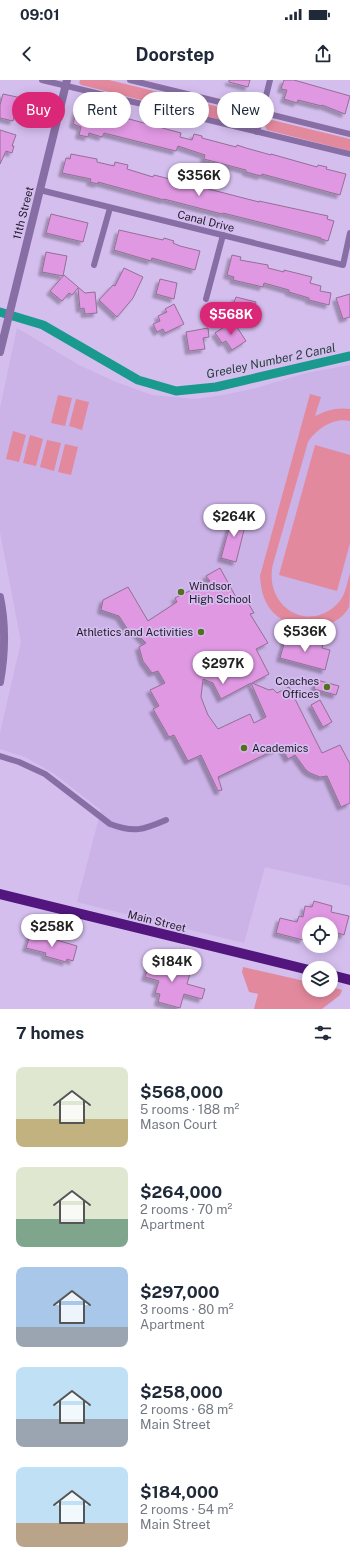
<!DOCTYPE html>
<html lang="en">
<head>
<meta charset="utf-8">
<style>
	:root { --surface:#fff; --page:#f6f6f7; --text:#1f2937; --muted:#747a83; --accent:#db2777 }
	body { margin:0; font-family:"Public Sans",sans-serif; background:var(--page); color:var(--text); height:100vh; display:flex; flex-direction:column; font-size:15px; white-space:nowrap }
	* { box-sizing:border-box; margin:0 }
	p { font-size:13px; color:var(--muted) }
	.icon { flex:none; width:22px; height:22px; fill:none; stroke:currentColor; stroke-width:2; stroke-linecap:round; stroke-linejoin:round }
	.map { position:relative; height:929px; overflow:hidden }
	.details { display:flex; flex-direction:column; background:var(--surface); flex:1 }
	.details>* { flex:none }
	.hud { position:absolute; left:12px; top:12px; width:326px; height:36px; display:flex; gap:8px }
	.buttons { position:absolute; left:302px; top:837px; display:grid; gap:8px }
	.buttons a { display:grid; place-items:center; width:36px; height:36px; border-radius:50%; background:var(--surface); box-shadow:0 2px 10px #0003; font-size:20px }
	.price { position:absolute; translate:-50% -34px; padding:0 9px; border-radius:14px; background:#fff; color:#222; font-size:13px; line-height:26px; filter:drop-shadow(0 1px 2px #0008) }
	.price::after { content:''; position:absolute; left:50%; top:24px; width:12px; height:9px; margin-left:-6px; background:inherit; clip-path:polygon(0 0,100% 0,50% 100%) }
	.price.current { background:var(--accent); color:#fff }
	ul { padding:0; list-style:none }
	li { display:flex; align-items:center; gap:12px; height:100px; padding:0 16px }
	li span { display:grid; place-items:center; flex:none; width:112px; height:80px; border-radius:8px; color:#555 }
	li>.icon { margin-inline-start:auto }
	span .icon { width:48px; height:48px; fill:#fffc; stroke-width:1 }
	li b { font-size:17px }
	h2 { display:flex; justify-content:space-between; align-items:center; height:48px; padding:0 16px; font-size:17px }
	.chip { padding:0 14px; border-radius:18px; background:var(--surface); box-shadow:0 2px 10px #0003; font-size:14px; line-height:36px }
	.chip.current { background:var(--accent); color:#fff }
	.status { display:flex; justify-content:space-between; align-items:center; height:28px; padding:0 20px; background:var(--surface); direction:ltr }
	.status svg { height:11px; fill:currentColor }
	header { display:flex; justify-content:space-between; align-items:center; height:52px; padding:0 16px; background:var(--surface); font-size:18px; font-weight:700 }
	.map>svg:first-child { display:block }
	.built { fill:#cbb2e7 }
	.green { fill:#e3899e }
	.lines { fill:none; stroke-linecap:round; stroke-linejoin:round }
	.canal { stroke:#1a998e; stroke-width:9 }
	.building { fill:#e098e3; stroke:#936f94; fill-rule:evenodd; filter:url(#shadow) }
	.minor { stroke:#876ea4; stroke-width:6 }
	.tertiary { stroke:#876ea4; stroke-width:8 }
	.primary { stroke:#52167e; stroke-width:10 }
	.poi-dot { fill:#566e20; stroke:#d4beee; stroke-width:1.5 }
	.labels { text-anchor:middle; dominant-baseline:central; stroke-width:3.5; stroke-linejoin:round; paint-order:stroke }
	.street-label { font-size:11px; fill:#201829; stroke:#d4beee }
	.poi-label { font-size:11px; fill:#201829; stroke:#d4beee; text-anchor:start }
	.water-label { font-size:12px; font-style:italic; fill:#27403d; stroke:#d4beee }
</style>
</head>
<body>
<div class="status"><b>09:01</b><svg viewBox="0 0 49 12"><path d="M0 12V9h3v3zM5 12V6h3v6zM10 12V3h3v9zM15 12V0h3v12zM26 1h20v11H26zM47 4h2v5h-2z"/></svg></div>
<header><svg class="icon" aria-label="back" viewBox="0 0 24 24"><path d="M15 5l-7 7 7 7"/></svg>Doorstep<svg class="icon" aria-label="share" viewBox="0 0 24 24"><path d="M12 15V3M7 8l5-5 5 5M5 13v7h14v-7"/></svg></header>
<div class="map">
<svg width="350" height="929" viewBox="0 0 350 929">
	<defs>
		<filter id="shadow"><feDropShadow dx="-3.5" dy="3.5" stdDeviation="1" flood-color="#0004"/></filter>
	</defs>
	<rect width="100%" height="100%" fill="#d4beee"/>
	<path class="built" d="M 17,248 L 79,285 L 116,302 L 152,315 L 195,319 L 224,315 L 256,308 L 306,293 L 350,285 L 350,806 L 265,787 L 244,863 L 77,822 L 101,730 L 53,693 L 25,677 L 0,669 L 0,653 L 21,562 L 0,452 L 0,328 Z"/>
	<g class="green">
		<path d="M 80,0 L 109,0 L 248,34 L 252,37 L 251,42 L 246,46 L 81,5 L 79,3 Z"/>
		<path d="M 272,40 L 350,59 L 350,71 L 267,50 L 265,46 L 266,42 Z"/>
		<path d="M 310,314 L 321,317 L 315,336 C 327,330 337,327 350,329 L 350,341 C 334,337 316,349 308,362 L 273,484 C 263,527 310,555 339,522 C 346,514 347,502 350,493 C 350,501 350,520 349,527 C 336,554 288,552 271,530 C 263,520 261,509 260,496 Z"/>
		<path d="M 58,315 L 72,318 L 65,346 L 51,343 Z"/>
		<path d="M 76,319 L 89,322 L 82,350 L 69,346 Z"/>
		<path d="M 13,351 L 26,355 L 19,382 L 6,379 Z"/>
		<path d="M 30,355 L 43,359 L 36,386 L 23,383 Z"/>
		<path d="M 47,360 L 61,363 L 54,391 L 40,387 Z"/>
		<path d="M 65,364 L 78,367 L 71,395 L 58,392 Z"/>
		<path d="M 315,365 L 350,375 L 350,463 L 337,511 L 279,495 Z"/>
		<path d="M 243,887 L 309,902 L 309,910 L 331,910 L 331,907 L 342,910 L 340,915 L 322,929 L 254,929 L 258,914 L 249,912 L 242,892 Z"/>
	</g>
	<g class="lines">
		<path class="canal" d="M 0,232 L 43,245 L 138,300 L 176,311 L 216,307 L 350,276"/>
	</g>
	<g class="building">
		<path d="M 229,0 L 250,0 L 248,7 L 229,2 Z"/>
		<path d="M 284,0 L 294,0 L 350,16 L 345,34 L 322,25 L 322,26 L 298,20 L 297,23 L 284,19 L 287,10 L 281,9 Z"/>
		<path d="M 3,14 L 31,20 L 30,25 L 37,26 L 34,38 L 15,33 L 13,41 L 0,38 L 0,25 Z"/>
		<path d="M 77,29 L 99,35 L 99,34 L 106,36 L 107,33 L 181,53 L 180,57 L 192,60 L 194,54 L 202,56 L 202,58 L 236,67 L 237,65 L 246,68 L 271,75 L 271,74 L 317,87 L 318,85 L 327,87 L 326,89 L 346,94 L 340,115 L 262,94 L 261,96 L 246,92 L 246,90 L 204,79 L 205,75 L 178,66 L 176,71 L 104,53 L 102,57 L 89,53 L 88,57 L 79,55 L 81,47 L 73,44 Z"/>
		<path d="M 0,50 L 16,55 L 12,66 L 14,66 L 12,73 L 6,71 L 0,84 Z"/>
		<path d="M 71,74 L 97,79 L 97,82 L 114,86 L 115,82 L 128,85 L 127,89 L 153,97 L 154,95 L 259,122 L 259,121 L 328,136 L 327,139 L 334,141 L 328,161 L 321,159 L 321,158 L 271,145 L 223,133 L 222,134 L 164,119 L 164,120 L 98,102 L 98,104 L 90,102 L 91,99 L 62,93 L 66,78 L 70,79 Z"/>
		<path d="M 51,134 L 88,143 L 83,162 L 46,153 Z"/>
		<path d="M 119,150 L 163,160 L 164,158 L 174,161 L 173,163 L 180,166 L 200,171 L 195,190 L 152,178 L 151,181 L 114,170 Z"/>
		<path d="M 46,172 L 67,176 L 63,196 L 42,192 Z"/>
		<path d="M 232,175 L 241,177 L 240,180 L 268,185 L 268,188 L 284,192 L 284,190 L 312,197 L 310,203 L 321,206 L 320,211 L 331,213 L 329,225 L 309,220 L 309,218 L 289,212 L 289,210 L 264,203 L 263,207 L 233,200 L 234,197 L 227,195 Z"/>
		<path d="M 124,188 L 143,197 L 133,218 L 117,237 L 99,220 L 113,205 L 115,206 Z"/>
		<path d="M 64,195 L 85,213 L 95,212 L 97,233 L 85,234 L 84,228 L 80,229 L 78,208 L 72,215 L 69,213 L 62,221 L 50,211 Z"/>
		<path d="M 160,199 L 177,203 L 174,219 L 156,214 Z"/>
		<path d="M 350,214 L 350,237 L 343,239 L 336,218 Z"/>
		<path d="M 236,217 L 256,222 L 254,231 L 251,231 L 249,238 L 229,233 L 231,224 L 233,225 Z"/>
		<path d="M 174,224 L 184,244 L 165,253 L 163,249 L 157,252 L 153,244 L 160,241 L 158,236 L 167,232 L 165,229 Z"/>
		<path d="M 233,241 L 246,261 L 232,270 L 226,261 L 222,263 L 215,253 Z"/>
		<path d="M 208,248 L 209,257 L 203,258 L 205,269 L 189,271 L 186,252 Z"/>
		<path d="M 233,434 L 247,438 L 236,482 L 221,478 Z"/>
		<path d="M 220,488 L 237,519 L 244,516 L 254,533 L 250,534 L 268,563 L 256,569 L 269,594 L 252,603 L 269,610 L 273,609 L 277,613 L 289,607 L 322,673 L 340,665 L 350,684 L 350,723 L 341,727 L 327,696 L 320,697 L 310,693 L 306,690 L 295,675 L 288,679 L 281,667 L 218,697 L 222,710 L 218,711 L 201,675 L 188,681 L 174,655 L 169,657 L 153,629 L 159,626 L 150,610 L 165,603 L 158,591 L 152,593 L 143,581 L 139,567 L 146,563 L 134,551 L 130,553 L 119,536 L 101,530 L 103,520 L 128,507 L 148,541 L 177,522 L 175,518 L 210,501 L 206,496 ZM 203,599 L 213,603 L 221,619 L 251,603 L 266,637 L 254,643 L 250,634 L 218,649 L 208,635 L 204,625 L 201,617 Z"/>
		<path d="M 293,556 L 323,564 L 322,568 L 330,570 L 325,590 L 280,578 L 286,557 L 292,559 Z"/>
		<path d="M 317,600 L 339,606 L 336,615 L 314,609 Z"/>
		<path d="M 320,620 L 332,642 L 323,647 L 311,625 Z"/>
		<path d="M 314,821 L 332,826 L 331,832 L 349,836 L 344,855 L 331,851 L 331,844 L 309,844 L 309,852 L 305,851 L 303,860 L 276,853 L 280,838 L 297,842 L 299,836 L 303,837 L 305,826 L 312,827 Z"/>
		<path d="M 30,855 L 42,858 L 43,856 L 77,866 L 73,881 L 67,879 L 66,882 L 45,876 L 46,873 L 26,868 Z"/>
		<path d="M 151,878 L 191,890 L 187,904 L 205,909 L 202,919 L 184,914 L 180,928 L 158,922 L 160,914 L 155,913 L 159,901 L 145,897 Z"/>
	</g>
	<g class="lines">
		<g class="minor">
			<path d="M 42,0 L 350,74"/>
			<path d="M 130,0 L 350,54"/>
			<path d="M 257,52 L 270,0"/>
			<path d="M 40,110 L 343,185 L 350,153"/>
			<path d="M 94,185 L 110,128"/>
			<path d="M 206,219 L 223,155"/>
			<path d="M 0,676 L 19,682 L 45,694 L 110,744 C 134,753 143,750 166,740"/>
		</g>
		<g class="tertiary">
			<path d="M 0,272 L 67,0"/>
			<path d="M 0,517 C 6,546 5,574 0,602"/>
		</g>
		<g class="primary">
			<path d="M 0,814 L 309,890"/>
			<path d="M 331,895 L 350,900"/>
		</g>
	</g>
	<g class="poi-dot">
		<circle cx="181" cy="512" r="4"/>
		<circle cx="201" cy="552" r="4"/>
		<circle cx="327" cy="607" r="4"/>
		<circle cx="244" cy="668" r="4"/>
	</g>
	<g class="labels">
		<g class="street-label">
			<text transform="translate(23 133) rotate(-76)">11th Street</text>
			<text transform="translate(206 141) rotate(14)">Canal Drive</text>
			<text transform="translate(157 841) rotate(14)">Main Street</text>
		</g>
		<g class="poi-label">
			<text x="189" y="506">Windsor<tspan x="189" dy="13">High School</tspan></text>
			<text x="193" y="552" text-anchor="end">Athletics and Activities</text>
			<text x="319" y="601" text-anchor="end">Coaches<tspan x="319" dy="13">Offices</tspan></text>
			<text x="252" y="668">Academics</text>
		</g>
		<g class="water-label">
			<text transform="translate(271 281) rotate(-12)">Greeley Number 2 Canal</text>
		</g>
	</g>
</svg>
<div class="buttons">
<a><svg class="icon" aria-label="locate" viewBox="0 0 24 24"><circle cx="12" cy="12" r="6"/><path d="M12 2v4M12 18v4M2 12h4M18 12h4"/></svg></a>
<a><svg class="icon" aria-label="layers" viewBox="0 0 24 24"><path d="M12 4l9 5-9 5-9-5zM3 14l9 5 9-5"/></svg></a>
</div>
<b class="price" style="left:199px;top:117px">$356K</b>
<b class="price current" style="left:231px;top:256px">$568K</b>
<b class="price" style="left:234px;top:458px">$264K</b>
<b class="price" style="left:305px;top:573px">$536K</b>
<b class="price" style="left:223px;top:605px">$297K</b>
<b class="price" style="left:52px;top:868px">$258K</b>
<b class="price" style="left:172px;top:903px">$184K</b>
<div class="hud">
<a class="chip current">Buy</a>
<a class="chip">Rent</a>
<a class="chip">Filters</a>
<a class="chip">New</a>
</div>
</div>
<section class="details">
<h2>7 homes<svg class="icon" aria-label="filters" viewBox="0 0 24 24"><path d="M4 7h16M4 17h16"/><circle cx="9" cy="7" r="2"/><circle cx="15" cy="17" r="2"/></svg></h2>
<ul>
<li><span style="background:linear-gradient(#dfe7d0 65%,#c2b280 0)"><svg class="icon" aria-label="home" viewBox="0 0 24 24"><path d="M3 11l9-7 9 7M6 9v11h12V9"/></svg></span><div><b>$568,000</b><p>5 rooms · 188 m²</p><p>Mason Court</p></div></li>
<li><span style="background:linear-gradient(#dfe7d0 65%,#7fa58c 0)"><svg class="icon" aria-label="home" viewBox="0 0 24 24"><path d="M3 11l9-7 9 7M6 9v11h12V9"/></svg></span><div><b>$264,000</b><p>2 rooms · 70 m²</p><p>Apartment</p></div></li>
<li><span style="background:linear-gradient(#a9c7e8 75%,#9aa5b1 0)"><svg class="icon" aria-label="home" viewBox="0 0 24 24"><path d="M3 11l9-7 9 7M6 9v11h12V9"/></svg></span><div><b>$297,000</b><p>3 rooms · 80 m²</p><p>Apartment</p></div></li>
<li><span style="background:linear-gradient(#bfe0f5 65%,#9aa5b1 0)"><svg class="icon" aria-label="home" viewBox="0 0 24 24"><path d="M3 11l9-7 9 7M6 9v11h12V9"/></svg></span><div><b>$258,000</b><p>2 rooms · 68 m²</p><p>Main Street</p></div></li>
<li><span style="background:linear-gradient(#bfe0f5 70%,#b9a48a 0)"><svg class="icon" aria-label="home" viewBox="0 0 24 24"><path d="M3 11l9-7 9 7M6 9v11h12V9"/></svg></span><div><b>$184,000</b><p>2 rooms · 54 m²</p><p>Main Street</p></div></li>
</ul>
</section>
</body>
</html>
